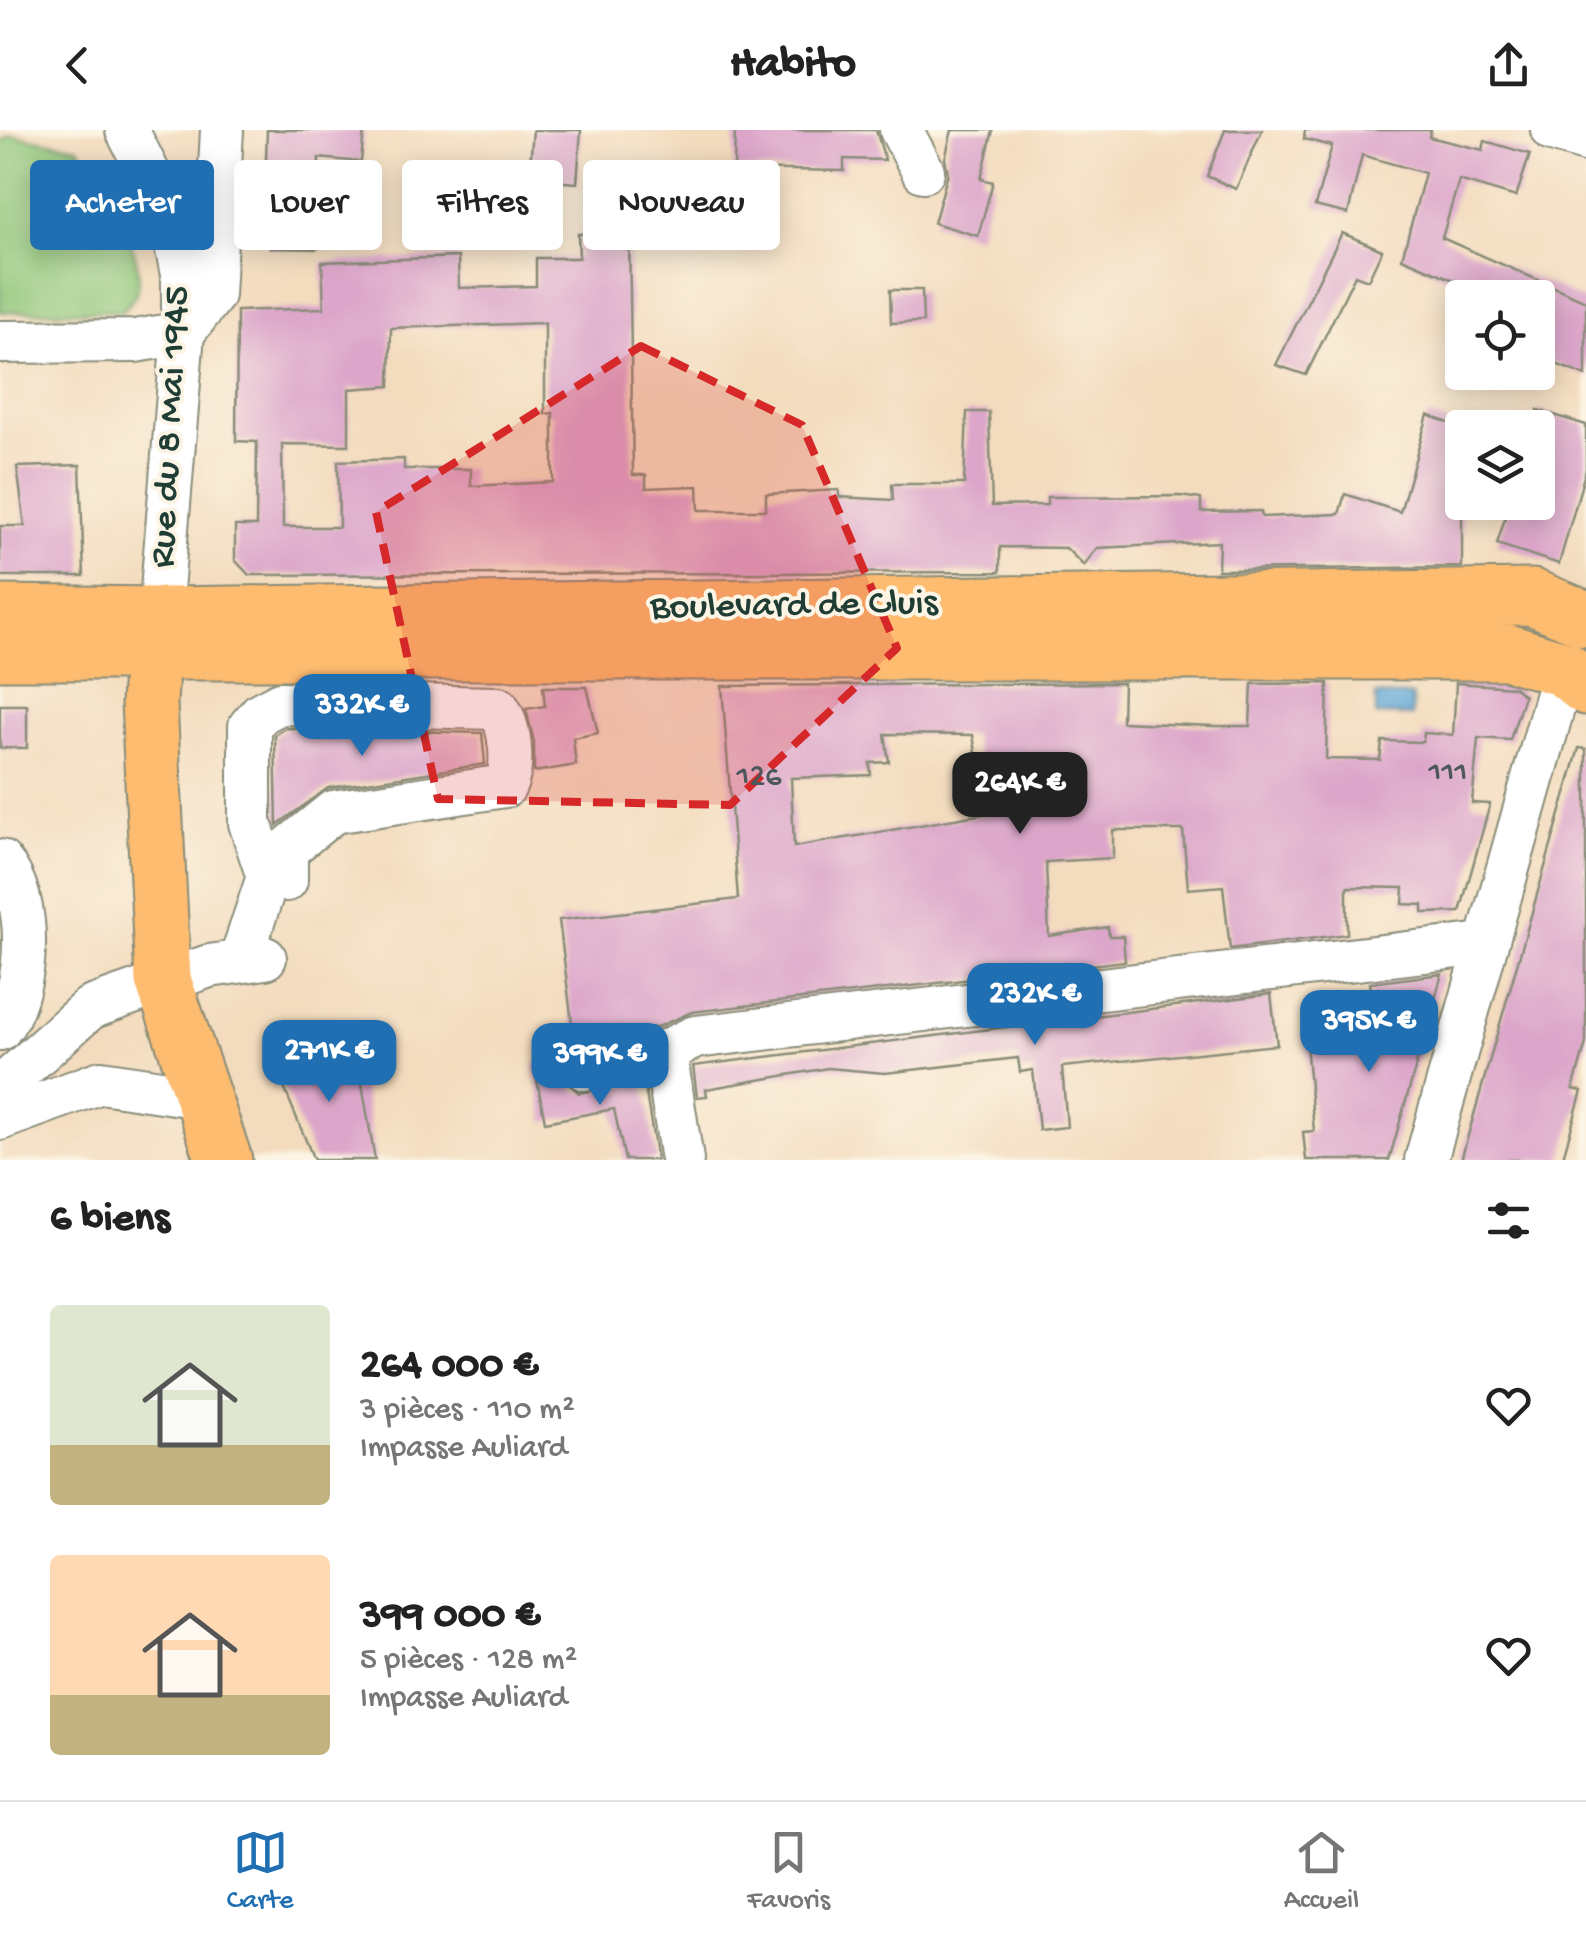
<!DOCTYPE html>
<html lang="fr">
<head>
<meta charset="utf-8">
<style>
	:root { --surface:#fff; --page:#f2f2f2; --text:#222; --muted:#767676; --line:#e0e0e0; --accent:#1f6fb2 }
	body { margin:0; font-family:"Gochi Hand",sans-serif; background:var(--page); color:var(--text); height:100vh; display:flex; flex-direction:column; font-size:38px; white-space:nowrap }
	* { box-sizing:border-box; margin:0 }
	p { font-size:32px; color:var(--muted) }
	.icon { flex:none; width:55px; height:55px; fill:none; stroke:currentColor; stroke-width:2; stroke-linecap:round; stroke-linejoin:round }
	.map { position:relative; height:1030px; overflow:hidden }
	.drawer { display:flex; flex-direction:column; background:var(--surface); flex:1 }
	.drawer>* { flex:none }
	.banner { position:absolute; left:30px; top:30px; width:1000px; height:90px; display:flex; gap:20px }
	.buttons { position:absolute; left:1445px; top:150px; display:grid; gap:20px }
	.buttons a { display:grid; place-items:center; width:110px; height:110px; border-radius:10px; background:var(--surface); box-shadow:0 5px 25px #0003; font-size:50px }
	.price { position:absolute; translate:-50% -85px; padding:0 22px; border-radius:20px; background:var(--accent); color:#fff; font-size:32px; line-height:65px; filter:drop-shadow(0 2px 5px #0008) }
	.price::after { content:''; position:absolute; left:50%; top:60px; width:30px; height:22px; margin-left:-15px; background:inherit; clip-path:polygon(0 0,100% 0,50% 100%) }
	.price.active { background:#222; color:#fff }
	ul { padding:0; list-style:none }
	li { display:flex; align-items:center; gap:30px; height:250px; padding:0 50px }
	li span { display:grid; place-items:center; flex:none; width:280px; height:200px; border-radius:10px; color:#555 }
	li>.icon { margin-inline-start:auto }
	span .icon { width:120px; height:120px; fill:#fffc; stroke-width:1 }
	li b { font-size:42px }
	h2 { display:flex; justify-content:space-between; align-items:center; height:120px; padding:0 50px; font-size:42px }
	.tag { padding:0 35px; border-radius:10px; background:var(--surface); box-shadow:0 5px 25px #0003; font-size:35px; line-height:90px }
	.tag.active { background:var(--accent); color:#fff }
	header { display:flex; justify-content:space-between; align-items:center; height:130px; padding:0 50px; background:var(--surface); font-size:45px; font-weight:700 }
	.menu { display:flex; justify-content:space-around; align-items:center; height:140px; border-top:2px solid var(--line); background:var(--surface); font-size:28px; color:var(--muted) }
	.menu a { display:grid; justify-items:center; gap:5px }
	.menu .active { color:var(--accent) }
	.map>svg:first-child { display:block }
	.green { fill:#8fc679; stroke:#578256; stroke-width:2.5 }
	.water { fill:#61a7d7; stroke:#407286; stroke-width:2.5 }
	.building { fill:#dca6ca; fill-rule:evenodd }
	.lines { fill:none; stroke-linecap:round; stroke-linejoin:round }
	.minor-casing { stroke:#898c79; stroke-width:46 }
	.major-casing { stroke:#898c79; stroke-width:59 }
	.minor { stroke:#fff; stroke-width:42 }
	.major { stroke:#fdbc6f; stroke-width:55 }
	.marked { fill:#d62828; fill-opacity:0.2; stroke:#d62828; stroke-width:8; stroke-dasharray:20 12; stroke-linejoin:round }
	.labels { text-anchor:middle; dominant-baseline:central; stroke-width:8; stroke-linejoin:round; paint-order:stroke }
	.number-label { font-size:32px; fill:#4e575a }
	.street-label { font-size:38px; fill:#1f3d34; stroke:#fcf5e5 }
</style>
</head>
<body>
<header><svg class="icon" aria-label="back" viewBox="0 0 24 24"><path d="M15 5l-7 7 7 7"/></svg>Habito<svg class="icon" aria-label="share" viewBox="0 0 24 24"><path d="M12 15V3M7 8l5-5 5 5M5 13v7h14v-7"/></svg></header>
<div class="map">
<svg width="1586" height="1030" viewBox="0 0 1586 1030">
	<rect width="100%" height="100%" fill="#fcf5e5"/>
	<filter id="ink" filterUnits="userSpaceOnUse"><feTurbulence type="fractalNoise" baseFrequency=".01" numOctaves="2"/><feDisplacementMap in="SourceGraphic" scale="20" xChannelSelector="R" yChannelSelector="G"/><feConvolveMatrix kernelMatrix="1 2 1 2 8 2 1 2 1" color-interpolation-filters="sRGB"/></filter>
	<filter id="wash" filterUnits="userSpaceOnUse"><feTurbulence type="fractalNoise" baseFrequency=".0048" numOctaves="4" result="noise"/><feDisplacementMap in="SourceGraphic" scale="40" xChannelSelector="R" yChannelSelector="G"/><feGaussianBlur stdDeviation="2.25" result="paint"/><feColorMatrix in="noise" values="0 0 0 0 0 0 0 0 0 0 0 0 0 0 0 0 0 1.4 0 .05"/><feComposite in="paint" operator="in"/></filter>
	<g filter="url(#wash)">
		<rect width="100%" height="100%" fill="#f3dcbe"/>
		<path class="green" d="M 12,5 L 78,17 C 97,46 144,120 138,154 C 137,166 130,173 122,181 L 0,182 L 0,13 Z"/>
		<path class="water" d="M 1376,565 L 1412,566 L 1412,586 L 1376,585 Z"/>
		<g id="blocks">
			<g class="building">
				<path d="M 267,0 L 364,0 L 361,32 L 319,28 L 317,119 L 270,118 L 270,88 L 264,88 Z"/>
				<path d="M 533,0 L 581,0 L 577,53 L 535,50 L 536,36 L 530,36 Z"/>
				<path d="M 735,0 L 876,0 L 885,30 L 844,29 L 844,41 L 734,39 Z"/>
				<path d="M 952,0 L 993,0 L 981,49 L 993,52 L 978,106 L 934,93 L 948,43 L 945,29 Z"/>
				<path d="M 1225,0 L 1262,0 L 1236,59 L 1207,46 Z"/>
				<path d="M 1305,0 L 1431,0 L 1429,7 L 1483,20 L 1485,11 L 1530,24 L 1516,67 L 1459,50 L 1442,108 L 1586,171 L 1586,246 L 1538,227 L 1538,207 L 1551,168 L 1496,168 L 1402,128 L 1425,43 L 1362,25 L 1348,84 L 1315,76 L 1332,16 L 1304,9 Z"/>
				<path d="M 1342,103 L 1382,120 L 1368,150 L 1355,145 L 1306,245 L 1276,235 Z"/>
				<path d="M 578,104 L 629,104 L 633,345 L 646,345 L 646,358 L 698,356 L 699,380 L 766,380 L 766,364 L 839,360 L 839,367 L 893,370 L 892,354 L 964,354 L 967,282 L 989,282 L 992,376 L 1047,375 L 1047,367 L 1180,366 L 1201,369 L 1201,382 L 1261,381 L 1262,387 L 1339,384 L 1345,364 L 1400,382 L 1428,285 L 1462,298 L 1462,437 L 1218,440 L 1219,412 L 1097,418 L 1084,436 L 1066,418 L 1000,417 L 1000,442 L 249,445 L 235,430 L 235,396 L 256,396 L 257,312 L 236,311 L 237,181 L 324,178 L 322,132 L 458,127 L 459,158 L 536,156 L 536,128 L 579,128 ZM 545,193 L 545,284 L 553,283 L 553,352 L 471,356 L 471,339 L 404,339 L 404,329 L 338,331 L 339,397 L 283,397 L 282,314 L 349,315 L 349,259 L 390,256 L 391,198 Z"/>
				<path d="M 890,160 L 922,160 L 923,192 L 891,193 Z"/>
				<path d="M 1538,280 L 1586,295 L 1586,339 L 1559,434 L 1497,414 L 1510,372 L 1538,372 Z"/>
				<path d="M 80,335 L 84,446 L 0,446 L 0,396 L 25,396 L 17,337 Z"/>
				<path d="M 1123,553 L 1122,592 L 1213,596 L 1250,596 L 1252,554 L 1328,553 L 1326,629 L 1380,630 L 1382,611 L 1423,612 L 1424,603 L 1453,605 L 1456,553 L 1514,557 L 1524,566 L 1510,610 L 1478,608 L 1472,673 L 1490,674 L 1460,782 L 1423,783 L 1423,775 L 1403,774 L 1404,758 L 1347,757 L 1347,804 L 1230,819 L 1223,756 L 1188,759 L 1183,700 L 1113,700 L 1113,728 L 1046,732 L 1049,806 L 1108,797 L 1109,806 L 1123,806 L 1125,831 L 692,882 L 660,896 L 575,917 L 559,790 L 738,769 L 722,556 ZM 885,604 L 973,605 L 979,641 L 1060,635 L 1064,670 L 794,717 L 791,648 L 871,645 L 870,633 L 889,632 Z"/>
				<path d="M 543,557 L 587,557 L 598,603 L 573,608 L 576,635 L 534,642 L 534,612 L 526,579 L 545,576 Z"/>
				<rect x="0" y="575" width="27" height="43"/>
				<path d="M 286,598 L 482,603 L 485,634 L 328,658 L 277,695 L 275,605 Z"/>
				<path d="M 1579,618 L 1586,619 L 1586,913 L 1573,959 L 1582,961 L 1562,1030 L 1461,1030 Z"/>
				<path d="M 1442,844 L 1389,1030 L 1306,1030 L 1303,1002 L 1314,1001 L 1306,913 L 1377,904 L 1370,853 Z"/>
				<path d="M 1271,864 L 1277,915 L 1062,937 L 1067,997 L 1039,1000 L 1033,940 L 1020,942 L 1018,928 L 885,943 L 828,938 L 706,959 L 707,966 L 697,967 L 693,936 Z"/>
				<path d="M 347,918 L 352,943 L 360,942 L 375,1030 L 314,1030 L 274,933 Z"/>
				<path d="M 563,928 L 561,946 L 579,963 L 644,951 L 657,1030 L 625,1030 L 614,979 L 545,992 L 534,934 Z"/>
			</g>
		</g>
	</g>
	<g filter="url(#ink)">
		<use href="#blocks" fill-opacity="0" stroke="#898c79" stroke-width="2.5"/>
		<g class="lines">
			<g class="minor-casing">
				<g id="minor">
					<path d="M 127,0 L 170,86 L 183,149 L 183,203 L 160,485"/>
					<path d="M 901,0 L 923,41"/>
					<path d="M 1552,0 L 1586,10"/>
					<path d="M 183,203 L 213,165 L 222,0"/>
					<path d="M 0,212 L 135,211 L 183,203"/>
					<path d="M 0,731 C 34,767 30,862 0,899"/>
					<path d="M 240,831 L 268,747 L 250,693 L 250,596 L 261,583 L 280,573 L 498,578 C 510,595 515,636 505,656 L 333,682 L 286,720 L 286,750"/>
					<path d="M 665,921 L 682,1030"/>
					<path d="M 585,939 L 668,920 L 695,907 L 1484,814"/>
					<path d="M 0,958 L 90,878 L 209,836 L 265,828"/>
					<path d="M 0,989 L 101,952 L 201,967"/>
					<path d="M 1426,1030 L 1564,539"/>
				</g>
			</g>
			<g class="major-casing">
				<g id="major">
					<path d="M 0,483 L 160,485 L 1532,467 L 1586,489"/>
					<path d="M 159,488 L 152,523 L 149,573 L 163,850 L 224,1030"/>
					<path d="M 0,522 L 1507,522 L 1564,539 L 1586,557"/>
				</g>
			</g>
			<use href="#minor" class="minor"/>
			<use href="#major" class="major"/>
		</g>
	</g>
	<path class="marked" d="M 641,216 L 802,295 L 897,518 L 730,675 L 438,669 L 376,382 Z"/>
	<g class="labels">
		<g class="number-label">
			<text x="1448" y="644">111</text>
			<text x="759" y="648">126</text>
		</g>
		<g class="street-label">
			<text transform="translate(172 297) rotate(-87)">Rue du 8 Mai 1945</text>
			<text transform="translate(794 477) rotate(-1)">Boulevard de Cluis</text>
		</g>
	</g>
</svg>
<div class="buttons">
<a><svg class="icon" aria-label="locate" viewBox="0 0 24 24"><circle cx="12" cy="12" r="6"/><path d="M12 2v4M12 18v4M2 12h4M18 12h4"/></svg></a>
<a><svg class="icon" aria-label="layers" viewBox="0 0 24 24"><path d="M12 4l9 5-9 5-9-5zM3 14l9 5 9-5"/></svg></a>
</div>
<b class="price" style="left:362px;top:629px">332K €</b>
<b class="price active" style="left:1020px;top:707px">264K €</b>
<b class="price" style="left:1035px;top:918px">232K €</b>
<b class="price" style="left:1369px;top:945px">395K €</b>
<b class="price" style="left:329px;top:975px">271K €</b>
<b class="price" style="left:600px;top:978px">399K €</b>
<div class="banner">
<a class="tag active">Acheter</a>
<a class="tag">Louer</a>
<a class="tag">Filtres</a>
<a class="tag">Nouveau</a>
</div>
</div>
<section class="drawer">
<h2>6 biens<svg class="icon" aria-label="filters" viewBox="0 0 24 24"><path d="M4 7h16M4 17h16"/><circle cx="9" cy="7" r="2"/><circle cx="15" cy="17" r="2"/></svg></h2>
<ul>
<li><span style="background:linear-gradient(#dfe7d0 70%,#c2b280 0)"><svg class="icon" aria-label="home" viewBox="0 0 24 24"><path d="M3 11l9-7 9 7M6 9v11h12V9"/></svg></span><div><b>264 000 €</b><p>3 pièces · 110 m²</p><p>Impasse Auliard</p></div><svg class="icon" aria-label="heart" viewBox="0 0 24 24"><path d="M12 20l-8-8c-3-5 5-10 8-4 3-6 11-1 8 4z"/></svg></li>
<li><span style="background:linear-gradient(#ffd9b3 70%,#c2b280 0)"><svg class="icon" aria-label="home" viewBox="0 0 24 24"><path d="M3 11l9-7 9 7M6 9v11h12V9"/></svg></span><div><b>399 000 €</b><p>5 pièces · 128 m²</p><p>Impasse Auliard</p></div><svg class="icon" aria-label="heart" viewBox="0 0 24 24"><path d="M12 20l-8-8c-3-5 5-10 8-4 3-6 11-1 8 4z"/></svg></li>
</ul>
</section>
<nav class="menu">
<a class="active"><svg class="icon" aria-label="map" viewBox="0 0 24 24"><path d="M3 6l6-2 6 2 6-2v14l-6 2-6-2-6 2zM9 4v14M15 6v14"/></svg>Carte</a>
<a><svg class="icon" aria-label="saved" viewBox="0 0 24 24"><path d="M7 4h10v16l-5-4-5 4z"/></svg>Favoris</a>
<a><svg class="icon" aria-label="home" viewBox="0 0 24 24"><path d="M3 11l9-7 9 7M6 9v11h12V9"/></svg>Accueil</a>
</nav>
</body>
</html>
